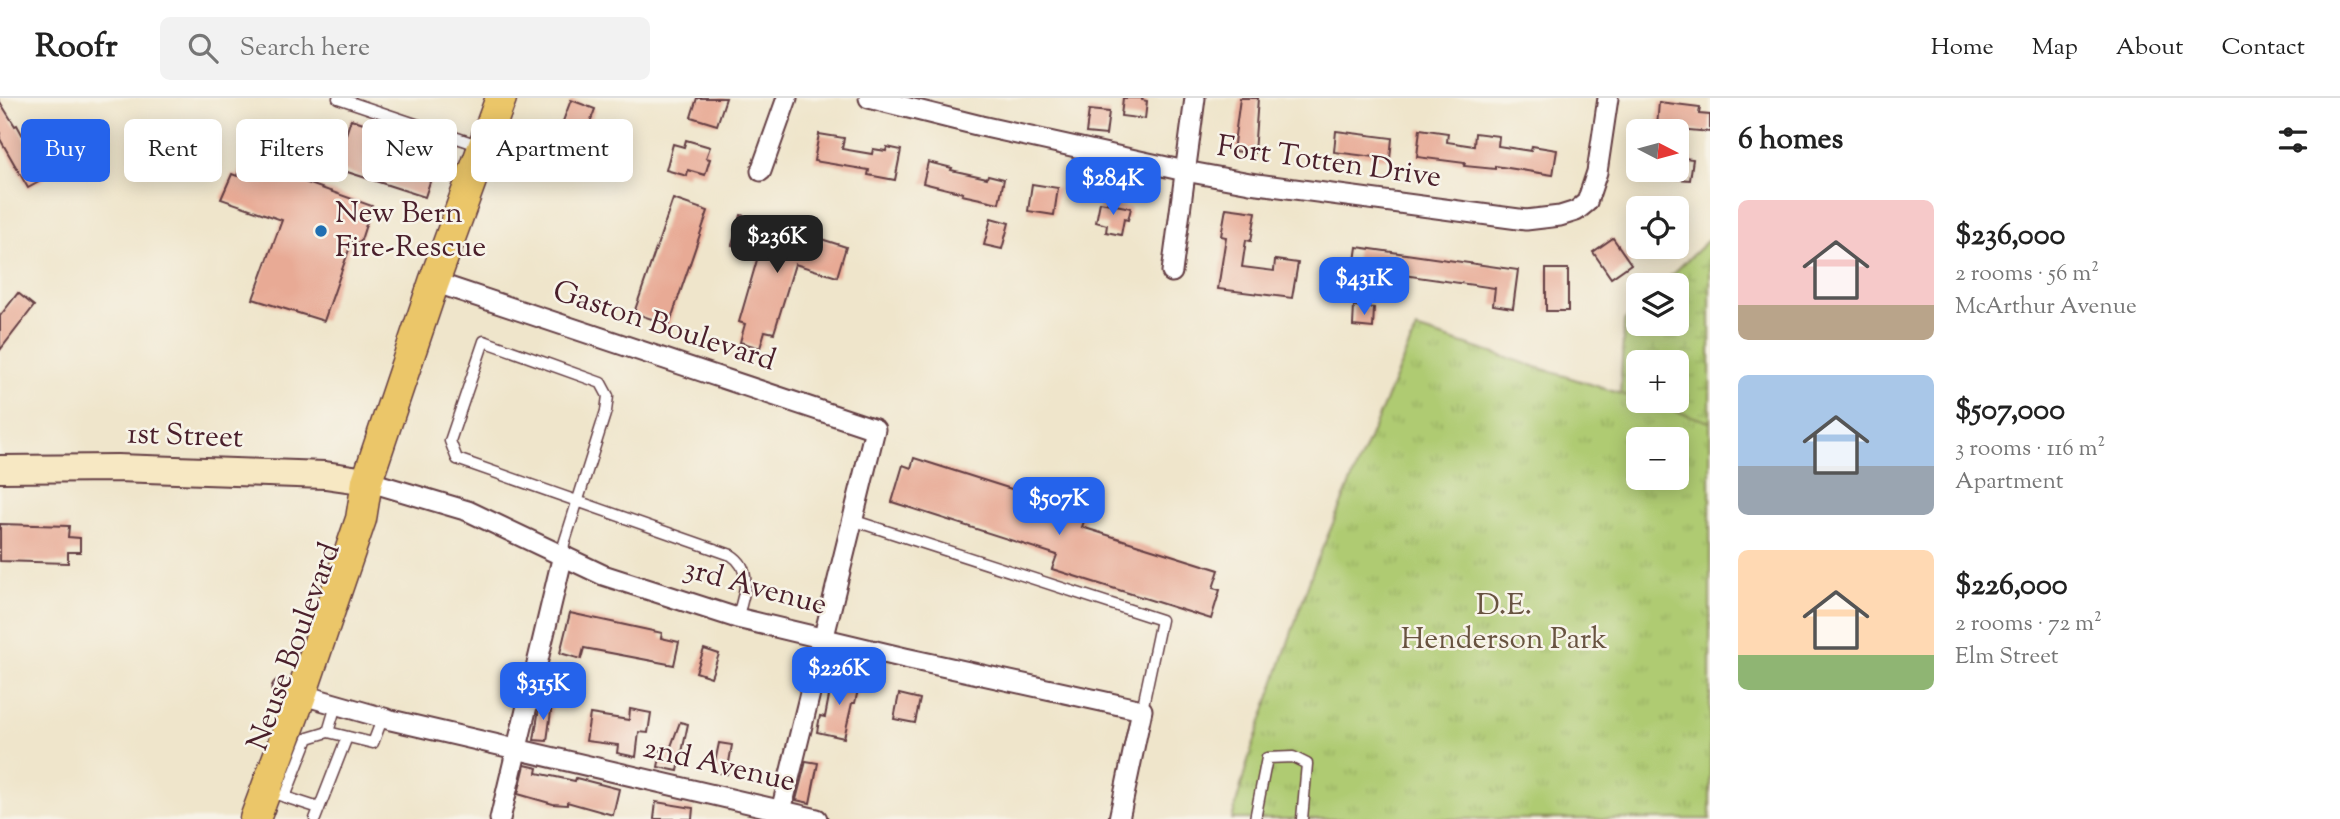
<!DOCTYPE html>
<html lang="en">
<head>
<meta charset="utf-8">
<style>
	:root { --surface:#fff; --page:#f2f2f2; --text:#222; --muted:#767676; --line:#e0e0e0; --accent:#2563eb }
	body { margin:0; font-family:"Sorts Mill Goudy",serif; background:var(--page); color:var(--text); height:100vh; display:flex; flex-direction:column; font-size:26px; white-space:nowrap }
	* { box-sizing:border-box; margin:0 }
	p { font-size:23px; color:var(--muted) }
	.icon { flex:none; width:38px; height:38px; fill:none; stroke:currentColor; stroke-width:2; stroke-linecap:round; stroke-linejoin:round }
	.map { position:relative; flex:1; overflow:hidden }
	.sheet { display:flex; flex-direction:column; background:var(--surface); width:630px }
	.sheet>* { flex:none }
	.banner { position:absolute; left:21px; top:21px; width:665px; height:63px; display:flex; gap:14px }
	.needle { width:46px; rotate:96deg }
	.fabs { position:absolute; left:1626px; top:21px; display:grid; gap:14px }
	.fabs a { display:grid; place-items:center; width:63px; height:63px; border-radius:10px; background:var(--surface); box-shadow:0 4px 18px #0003; font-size:35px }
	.price { position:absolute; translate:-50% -60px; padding:0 16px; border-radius:14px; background:var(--accent); color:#fff; font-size:23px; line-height:46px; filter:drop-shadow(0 2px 4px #0008) }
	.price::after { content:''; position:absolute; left:50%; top:42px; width:21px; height:16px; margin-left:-10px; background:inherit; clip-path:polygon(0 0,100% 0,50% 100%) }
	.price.selected { background:#222; color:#fff }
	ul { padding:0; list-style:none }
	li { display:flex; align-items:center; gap:21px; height:175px; padding:0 28px }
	li span { display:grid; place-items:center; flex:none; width:196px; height:140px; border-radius:10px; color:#555 }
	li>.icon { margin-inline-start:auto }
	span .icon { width:84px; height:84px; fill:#fffc; stroke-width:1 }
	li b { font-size:30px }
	h2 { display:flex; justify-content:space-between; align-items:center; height:84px; padding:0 28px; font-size:30px }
	.pill { padding:0 24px; border-radius:10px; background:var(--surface); box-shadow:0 4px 18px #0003; font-size:24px; line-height:63px }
	.pill.selected { background:var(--accent); color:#fff }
	header { display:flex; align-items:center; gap:42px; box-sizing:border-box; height:98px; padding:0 35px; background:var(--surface); border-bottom:2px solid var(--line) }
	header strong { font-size:33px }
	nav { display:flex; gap:38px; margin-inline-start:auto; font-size:24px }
	.search { width:490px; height:63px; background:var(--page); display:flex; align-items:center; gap:18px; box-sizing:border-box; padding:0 24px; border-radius:10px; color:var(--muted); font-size:26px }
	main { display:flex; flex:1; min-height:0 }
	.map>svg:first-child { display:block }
	.wetland { fill:url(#wetland-marsh); stroke:#7c754e; stroke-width:2; fill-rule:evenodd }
	.park { fill:url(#park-tufts); stroke:#7c754e; stroke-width:2; fill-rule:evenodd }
	.building { fill:#e8aa95 }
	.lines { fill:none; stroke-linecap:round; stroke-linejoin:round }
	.service-casing { stroke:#633d43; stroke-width:13 }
	.minor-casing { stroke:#633d43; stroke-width:23 }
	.secondary-casing { stroke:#633d43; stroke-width:30 }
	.primary-casing { stroke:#633d43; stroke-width:33 }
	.service { stroke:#fff; stroke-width:10 }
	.minor { stroke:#fff; stroke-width:19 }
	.secondary { stroke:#f7e8c3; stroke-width:26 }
	.primary { stroke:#ebc669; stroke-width:30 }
	.poi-dot { fill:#1f6fb2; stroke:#f7f3e8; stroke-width:2.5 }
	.labels { text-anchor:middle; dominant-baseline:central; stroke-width:5; stroke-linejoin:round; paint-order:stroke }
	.street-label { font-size:30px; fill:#4a1f2b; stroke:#f7f3e8 }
	.poi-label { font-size:30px; fill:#4a1f2b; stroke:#f7f3e8; text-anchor:start }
	.park-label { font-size:30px; fill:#685340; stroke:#f7f3e8 }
</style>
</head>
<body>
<header>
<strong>Roofr</strong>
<div class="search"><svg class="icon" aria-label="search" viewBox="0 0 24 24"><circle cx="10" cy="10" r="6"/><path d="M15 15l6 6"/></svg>Search here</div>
<nav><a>Home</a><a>Map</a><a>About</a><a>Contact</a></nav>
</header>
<main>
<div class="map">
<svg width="1710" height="721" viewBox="0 0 1710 721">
	<defs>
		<pattern id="wetland-marsh" width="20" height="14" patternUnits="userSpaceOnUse" patternTransform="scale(1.75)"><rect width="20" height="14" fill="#afcb72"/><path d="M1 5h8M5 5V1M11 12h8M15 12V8" fill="none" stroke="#98ae63"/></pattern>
		<pattern id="park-tufts" width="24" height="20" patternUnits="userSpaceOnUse" patternTransform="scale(1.75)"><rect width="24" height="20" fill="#afcb72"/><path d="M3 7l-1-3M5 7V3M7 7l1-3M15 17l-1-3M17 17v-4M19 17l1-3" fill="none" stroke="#98ae63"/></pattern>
	</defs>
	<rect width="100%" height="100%" fill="#f7f3e8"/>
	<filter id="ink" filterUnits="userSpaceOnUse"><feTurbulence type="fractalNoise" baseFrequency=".0143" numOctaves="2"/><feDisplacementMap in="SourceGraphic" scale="14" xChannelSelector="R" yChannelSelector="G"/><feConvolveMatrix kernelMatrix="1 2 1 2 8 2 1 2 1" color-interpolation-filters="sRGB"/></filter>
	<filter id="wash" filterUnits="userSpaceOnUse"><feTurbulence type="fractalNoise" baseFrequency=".00686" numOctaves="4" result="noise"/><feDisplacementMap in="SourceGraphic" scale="28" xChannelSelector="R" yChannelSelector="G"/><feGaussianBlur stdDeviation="1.57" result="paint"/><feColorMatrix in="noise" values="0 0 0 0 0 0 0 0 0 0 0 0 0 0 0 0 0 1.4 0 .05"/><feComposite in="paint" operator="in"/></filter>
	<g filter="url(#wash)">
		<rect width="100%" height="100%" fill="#efe5cb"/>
		<path class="wetland" d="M 1710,140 L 1710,427 L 1676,341 L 1620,300 L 1624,223 L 1638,209 L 1638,226 L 1676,226 L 1676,187 L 1661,187 ZM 1638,264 L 1676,264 L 1676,303 L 1638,303 Z"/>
		<path class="park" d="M 1416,231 L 1710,324 L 1710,721 L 1232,721 L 1249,659 L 1313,472 ZM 1638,341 L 1676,341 L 1676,380 L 1638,380 Z"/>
		<g id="blocks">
			<g class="building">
				<path d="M 697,0 L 726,0 L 717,27 L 691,19 Z"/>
				<path d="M 1123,0 L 1142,0 L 1142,2 L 1147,3 L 1145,21 L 1121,18 Z"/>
				<path d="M 1240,0 L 1258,0 L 1254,55 L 1233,53 Z"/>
				<path d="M 571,2 L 595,11 L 586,35 L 562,26 Z"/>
				<path d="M 0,4 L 15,28 L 17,27 L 46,80 L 28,90 L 0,41 Z"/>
				<path d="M 1659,4 L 1700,9 L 1699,16 L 1710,17 L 1710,34 L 1657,29 Z"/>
				<path d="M 1089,12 L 1109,14 L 1106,37 L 1086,35 Z"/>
				<path d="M 351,21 L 441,50 L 425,99 L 335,70 Z"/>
				<path d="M 1420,31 L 1448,35 L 1447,44 L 1474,48 L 1475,35 L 1499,38 L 1498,48 L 1531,53 L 1532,48 L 1557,52 L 1553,77 L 1495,68 L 1495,71 L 1464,68 L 1465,65 L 1417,59 Z"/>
				<path d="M 1336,33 L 1392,40 L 1390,61 L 1334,54 Z"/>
				<path d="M 819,36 L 844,40 L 842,51 L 872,56 L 873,51 L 886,53 L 887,49 L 901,52 L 895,82 L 868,77 L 869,72 L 814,63 Z"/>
				<path d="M 686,42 L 710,49 L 706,60 L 710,61 L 705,77 L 688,72 L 687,78 L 666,72 L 673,46 L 684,49 Z"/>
				<path d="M 1676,59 L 1693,61 L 1690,82 L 1676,81 Z"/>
				<path d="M 243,62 L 372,108 L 360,145 L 352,143 L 324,223 L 253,201 L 282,122 L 221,101 L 232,76 L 237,78 Z"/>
				<path d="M 928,64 L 952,70 L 951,72 L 987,80 L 988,77 L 1004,81 L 999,105 L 962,97 L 963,95 L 923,85 Z"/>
				<path d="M 1032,86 L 1058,90 L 1054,117 L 1028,113 Z"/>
				<path d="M 673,101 L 708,113 L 669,227 L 634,215 Z"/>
				<path d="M 1100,104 L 1131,110 L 1128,122 L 1124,121 L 1121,137 L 1106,134 L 1107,127 L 1096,124 Z"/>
				<path d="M 1226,110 L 1256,114 L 1251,143 L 1246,142 L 1242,169 L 1274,173 L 1275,162 L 1298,165 L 1292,200 L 1218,191 L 1226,139 L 1221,138 Z"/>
				<path d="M 741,117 L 761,123 L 757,138 L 805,152 L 809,137 L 846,149 L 837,179 L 795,166 L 774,235 L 765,233 L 760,250 L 740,244 L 745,226 L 739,224 L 759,155 L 732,147 Z"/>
				<path d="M 991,120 L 1009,125 L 1002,151 L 984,147 Z"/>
				<path d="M 1613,140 L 1631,166 L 1611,180 L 1593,154 Z"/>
				<path d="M 1357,149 L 1518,172 L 1513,210 L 1493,207 L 1495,190 L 1354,170 Z"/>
				<rect x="1546" y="171" width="22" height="42"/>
				<path d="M 18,195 L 34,208 L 0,252 L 0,218 Z"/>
				<path d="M 1354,208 L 1374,210 L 1373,230 L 1353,228 Z"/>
				<path d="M 914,360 L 1087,415 L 1082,429 L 1219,472 L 1213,490 L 1220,492 L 1211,521 L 1052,471 L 1057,457 L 892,404 L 903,367 L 911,370 Z"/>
				<path d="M 0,426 L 69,428 L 68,439 L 80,440 L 80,454 L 68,454 L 68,465 L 0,463 Z"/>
				<path d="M 570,515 L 662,535 L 661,540 L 679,544 L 674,567 L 584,550 L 581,561 L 560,555 Z"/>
				<path d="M 704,551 L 719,556 L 711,579 L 696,574 Z"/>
				<path d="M 833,577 L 860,583 L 855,605 L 852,605 L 844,640 L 817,634 L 820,618 L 825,619 Z"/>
				<path d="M 899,596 L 920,601 L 915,625 L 894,621 Z"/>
				<path d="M 540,604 L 552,606 L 547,643 L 534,642 Z"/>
				<path d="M 630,611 L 651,615 L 648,635 L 639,634 L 636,659 L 617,655 L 618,647 L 586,643 L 590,616 L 629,622 Z"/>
				<path d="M 680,624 L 688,626 L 678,673 L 658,669 L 662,649 L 670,651 Z"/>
				<path d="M 719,645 L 732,647 L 727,676 L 713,674 Z"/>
				<path d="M 806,663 L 818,665 L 810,705 L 796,702 Z"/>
				<path d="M 525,667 L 538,670 L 537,675 L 575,683 L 576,680 L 619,691 L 613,717 L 567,704 L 567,707 L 553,706 L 518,696 Z"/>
				<path d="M 656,704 L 693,710 L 692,721 L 654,721 Z"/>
			</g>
		</g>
	</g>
	<g filter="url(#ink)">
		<use href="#blocks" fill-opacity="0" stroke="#633d43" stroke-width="2"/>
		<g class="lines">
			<g class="service-casing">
				<g id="service">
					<path d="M 338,0 L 481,48"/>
					<path d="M 852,422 L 1161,522 L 1142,612"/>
					<path d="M 563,457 L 564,446 L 606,313 L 608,298 L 601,285 L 484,243 L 450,343 L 457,361 L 731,457 C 754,471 744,498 737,520"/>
					<path d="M 336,607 L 328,634 L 373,645 L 383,619"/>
					<path d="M 269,693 L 285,699 L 308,640 L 328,634"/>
					<path d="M 285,699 L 319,710"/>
					<path d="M 315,721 L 347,639"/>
					<path d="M 1255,721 L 1267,660 L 1293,659 L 1307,666 L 1302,721"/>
				</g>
			</g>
			<g class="minor-casing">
				<g id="minor">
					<path d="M 869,0 L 981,28 L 1185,73 L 1250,85 L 1526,122 L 1560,118 L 1576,113 L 1587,104 L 1597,74 L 1608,0"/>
					<path d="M 761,73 L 787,0"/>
					<path d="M 1172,174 L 1195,0"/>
					<path d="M 434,184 L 875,331 L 779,721"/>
					<path d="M 367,383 L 468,413 L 603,477 L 737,520 L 905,560 L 1142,612 L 1119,721"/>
					<path d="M 282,591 L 391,622 L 817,721"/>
					<path d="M 500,721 L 563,457"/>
				</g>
			</g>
			<g class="secondary-casing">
				<path id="secondary" d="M 0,371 L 117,370 L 325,377 L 367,383"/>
			</g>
			<g class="primary-casing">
				<path id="primary" d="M 255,721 L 301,597 L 361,421 L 367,383 L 434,184 L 501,0"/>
			</g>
			<use href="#service" class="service"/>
			<use href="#minor" class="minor"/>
			<use href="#secondary" class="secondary"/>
			<use href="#primary" class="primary"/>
		</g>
	</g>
	<circle class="poi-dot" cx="321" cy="133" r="7"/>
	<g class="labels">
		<g class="street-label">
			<text transform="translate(1329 65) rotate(8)">Fort Totten Drive</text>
			<text transform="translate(664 229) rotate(18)">Gaston Boulevard</text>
			<text transform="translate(185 339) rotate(2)">1st Street</text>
			<text transform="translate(755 490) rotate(15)">3rd Avenue</text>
			<text transform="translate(295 549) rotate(-70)">Neuse Boulevard</text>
			<text transform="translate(719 668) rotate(13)">2nd Avenue</text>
		</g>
		<g class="poi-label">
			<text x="335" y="116">New Bern<tspan x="335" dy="34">Fire-Rescue</tspan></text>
		</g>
		<g class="park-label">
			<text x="1504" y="508">D.E.<tspan x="1504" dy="34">Henderson Park</tspan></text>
		</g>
	</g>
</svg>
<div class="fabs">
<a><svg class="needle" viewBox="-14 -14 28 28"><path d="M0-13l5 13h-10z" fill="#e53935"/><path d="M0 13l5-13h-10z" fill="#767676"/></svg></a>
<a><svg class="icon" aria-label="locate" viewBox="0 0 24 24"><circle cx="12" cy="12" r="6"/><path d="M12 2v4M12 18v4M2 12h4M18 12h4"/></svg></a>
<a><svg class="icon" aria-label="layers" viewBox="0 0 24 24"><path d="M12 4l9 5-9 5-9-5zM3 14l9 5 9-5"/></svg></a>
<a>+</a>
<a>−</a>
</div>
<b class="price" style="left:1113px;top:119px">$284K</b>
<b class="price selected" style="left:777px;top:177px">$236K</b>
<b class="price" style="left:1364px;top:219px">$431K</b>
<b class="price" style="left:1059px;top:439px">$507K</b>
<b class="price" style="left:839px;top:609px">$226K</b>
<b class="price" style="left:543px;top:624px">$315K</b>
<div class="banner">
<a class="pill selected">Buy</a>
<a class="pill">Rent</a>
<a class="pill">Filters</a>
<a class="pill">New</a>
<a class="pill">Apartment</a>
</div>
</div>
<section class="sheet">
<h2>6 homes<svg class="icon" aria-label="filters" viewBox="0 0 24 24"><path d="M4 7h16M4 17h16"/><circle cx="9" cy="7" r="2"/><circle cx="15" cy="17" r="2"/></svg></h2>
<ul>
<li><span style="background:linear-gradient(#f6c9c9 75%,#b9a48a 0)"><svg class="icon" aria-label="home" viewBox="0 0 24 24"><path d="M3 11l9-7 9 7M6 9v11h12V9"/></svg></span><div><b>$236,000</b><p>2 rooms · 56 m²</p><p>McArthur Avenue</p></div></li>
<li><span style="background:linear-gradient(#a9c7e8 65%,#9aa5b1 0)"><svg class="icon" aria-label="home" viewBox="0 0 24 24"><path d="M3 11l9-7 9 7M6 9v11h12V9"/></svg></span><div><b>$507,000</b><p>3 rooms · 116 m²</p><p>Apartment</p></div></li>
<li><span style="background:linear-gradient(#ffd9b3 75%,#8fb573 0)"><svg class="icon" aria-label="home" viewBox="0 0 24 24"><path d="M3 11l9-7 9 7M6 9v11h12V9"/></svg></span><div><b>$226,000</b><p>2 rooms · 72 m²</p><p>Elm Street</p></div></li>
</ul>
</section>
</main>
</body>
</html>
